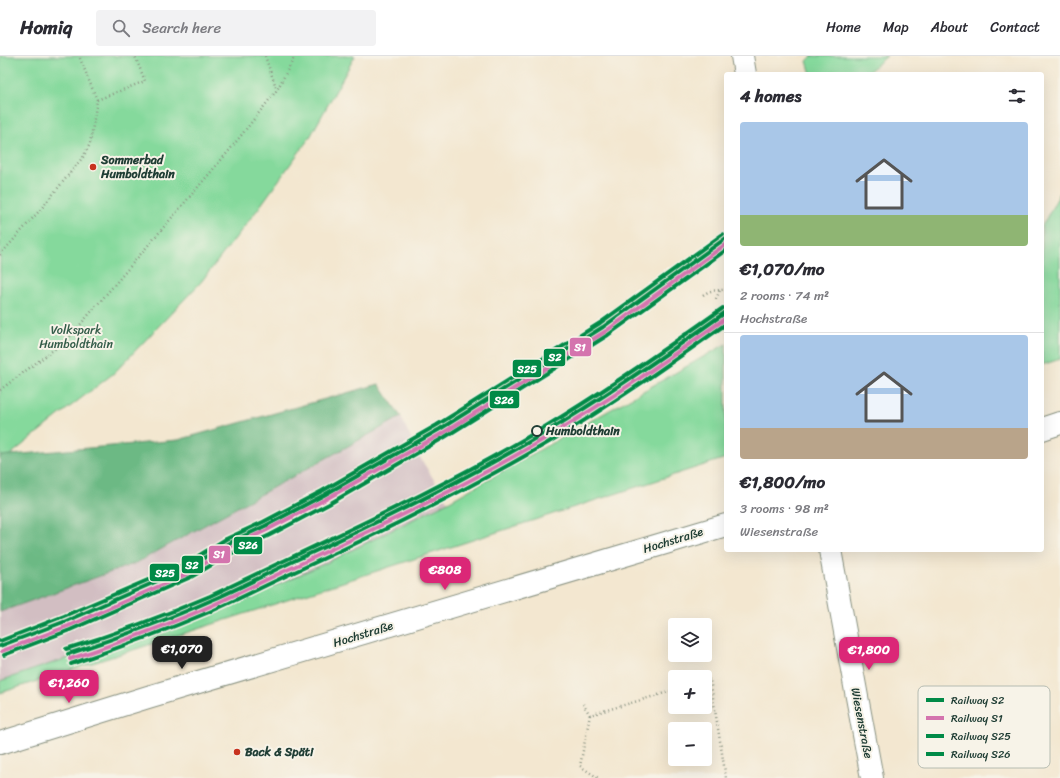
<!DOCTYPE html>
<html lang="en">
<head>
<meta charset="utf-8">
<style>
	:root { --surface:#fff; --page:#f2f2f3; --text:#2b2b33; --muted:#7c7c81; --line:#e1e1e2; --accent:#db2777 }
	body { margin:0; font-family:Sriracha,sans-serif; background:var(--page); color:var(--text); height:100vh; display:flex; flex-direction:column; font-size:15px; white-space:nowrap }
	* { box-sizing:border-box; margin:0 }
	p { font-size:13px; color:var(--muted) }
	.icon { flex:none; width:22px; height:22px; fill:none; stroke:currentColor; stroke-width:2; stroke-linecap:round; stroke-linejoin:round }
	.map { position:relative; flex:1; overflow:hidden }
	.sheet { position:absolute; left:724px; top:16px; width:320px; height:480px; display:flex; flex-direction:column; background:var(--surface); border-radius:4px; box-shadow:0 4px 16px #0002 }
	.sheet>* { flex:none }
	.tools { position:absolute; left:668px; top:562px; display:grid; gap:8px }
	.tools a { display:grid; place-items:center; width:44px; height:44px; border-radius:4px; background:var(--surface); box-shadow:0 4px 16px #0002; font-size:20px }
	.price { position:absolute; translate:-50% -34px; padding:0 9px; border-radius:8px; background:var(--accent); color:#fff; font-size:13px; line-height:26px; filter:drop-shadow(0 1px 2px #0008) }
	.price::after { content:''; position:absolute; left:50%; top:24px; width:12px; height:9px; margin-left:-6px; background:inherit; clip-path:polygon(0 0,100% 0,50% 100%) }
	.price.active { background:#222; color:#fff }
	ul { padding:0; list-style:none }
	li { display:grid; align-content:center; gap:8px; height:212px; padding:0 16px }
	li+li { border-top:1px solid var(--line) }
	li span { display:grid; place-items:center; height:124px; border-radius:4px; color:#555 }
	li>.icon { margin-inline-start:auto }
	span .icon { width:72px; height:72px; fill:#fffc; stroke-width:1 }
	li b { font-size:17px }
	h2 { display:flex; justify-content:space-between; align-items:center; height:48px; padding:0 16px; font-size:17px }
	header { display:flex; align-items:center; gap:24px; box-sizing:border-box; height:56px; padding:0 20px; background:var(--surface); border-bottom:1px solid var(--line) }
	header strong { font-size:19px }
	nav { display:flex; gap:22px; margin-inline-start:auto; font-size:14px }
	.search { width:280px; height:36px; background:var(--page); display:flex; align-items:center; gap:10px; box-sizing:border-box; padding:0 14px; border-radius:4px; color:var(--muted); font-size:15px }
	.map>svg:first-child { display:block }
	.industrial { fill:#d2bec2 }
	.green { fill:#85d99c; stroke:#528b68 }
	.forest { fill:#6cb984; stroke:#467b5c }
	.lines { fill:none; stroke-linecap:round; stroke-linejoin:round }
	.minor-casing { stroke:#899282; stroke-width:24 }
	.path { stroke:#899282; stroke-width:2.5; stroke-dasharray:1 3; stroke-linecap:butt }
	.minor { stroke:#fff; stroke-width:22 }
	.rail-1-casing { stroke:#f7f3e8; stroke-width:7 }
	.rail-2-casing { stroke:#f7f3e8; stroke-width:7 }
	.rail-3-casing { stroke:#f7f3e8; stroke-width:7 }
	.rail-4-casing { stroke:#f7f3e8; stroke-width:7 }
	.rail-1 { stroke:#018a47; stroke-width:4 }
	.rail-2 { stroke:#d474ae; stroke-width:4 }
	.rail-3 { stroke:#018a47; stroke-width:4 }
	.rail-4 { stroke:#018a47; stroke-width:4 }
	.poi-dot { fill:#c8321e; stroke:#f7f3e8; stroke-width:1.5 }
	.stop-dot { fill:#f7f3e8; stroke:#1f3d34; stroke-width:2 }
	.labels { text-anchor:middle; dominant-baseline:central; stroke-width:4; stroke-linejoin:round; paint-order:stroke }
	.poi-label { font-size:12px; font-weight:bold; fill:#1f3d34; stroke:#f7f3e8; text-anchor:start }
	.park-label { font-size:12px; fill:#335c49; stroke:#f7f3e8 }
	.stop-label { font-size:12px; font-weight:bold; fill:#1f3d34; stroke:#f7f3e8; text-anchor:start }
	.street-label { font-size:12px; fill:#1f3d34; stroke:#f7f3e8 }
	.key { fill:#f7f3e8; stroke:#b6bcb2; stroke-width:1 }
	.key-label { font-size:11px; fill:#1f3d34 }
	.line-badge { stroke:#f7f3e8; stroke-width:1.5 }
	.badge-label { font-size:11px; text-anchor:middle; font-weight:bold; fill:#fff }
</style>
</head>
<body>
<header>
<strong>Homiq</strong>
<div class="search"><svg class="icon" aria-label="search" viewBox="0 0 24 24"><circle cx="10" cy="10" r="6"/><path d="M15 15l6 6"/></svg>Search here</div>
<nav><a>Home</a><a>Map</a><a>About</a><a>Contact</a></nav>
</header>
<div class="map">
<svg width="1060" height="722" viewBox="0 0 1060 722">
	<rect width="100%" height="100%" fill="#f7f3e8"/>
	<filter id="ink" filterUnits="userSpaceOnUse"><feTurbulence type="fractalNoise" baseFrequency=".025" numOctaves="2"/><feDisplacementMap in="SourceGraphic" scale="8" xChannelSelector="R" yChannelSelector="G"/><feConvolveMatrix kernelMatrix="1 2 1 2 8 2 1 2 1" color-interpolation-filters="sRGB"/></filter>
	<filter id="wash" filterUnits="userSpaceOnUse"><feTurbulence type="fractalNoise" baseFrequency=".012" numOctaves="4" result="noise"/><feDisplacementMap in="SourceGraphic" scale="16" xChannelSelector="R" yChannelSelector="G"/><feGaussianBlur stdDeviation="0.9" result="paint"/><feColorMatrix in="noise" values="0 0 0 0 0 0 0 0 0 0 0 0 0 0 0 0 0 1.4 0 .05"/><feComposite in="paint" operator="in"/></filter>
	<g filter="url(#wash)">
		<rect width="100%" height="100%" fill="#f3e7d0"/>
		<path class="industrial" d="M 401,361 L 419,400 L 448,446 L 324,508 L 254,539 L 0,625 L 0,556 L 136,507 Z"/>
		<g class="green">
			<path d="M 0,0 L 355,0 L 310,81 L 258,153 L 201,226 L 114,317 L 58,360 L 4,404 L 0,405 Z"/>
			<path d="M 812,0 L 887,0 L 866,18 L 811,18 L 807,5 Z"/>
			<path d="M 1060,137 L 1060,303 L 1042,309 L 1042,170 Z"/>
			<path d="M 726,288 L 726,402 L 0,637 L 0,625 L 254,539 L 324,508 L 448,446 Z"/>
		</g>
		<path class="forest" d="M 379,328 L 401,361 L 136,507 L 0,556 L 0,400 L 178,384 Z"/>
	</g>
	<g filter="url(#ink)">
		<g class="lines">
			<g class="minor-casing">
				<g id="minor">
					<path d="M 742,0 L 745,18"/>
					<path d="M 1042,373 L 1060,367"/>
					<path d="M 830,494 L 857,641 L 872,722"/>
					<path d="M 0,687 L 148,641 L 726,469"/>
				</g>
			</g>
			<g class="path">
				<path d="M 265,0 L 277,34"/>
				<path d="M 97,44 L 145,25 L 135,0"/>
				<path d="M 0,199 L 41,153 L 83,101 L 90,88 L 97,44 L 79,0"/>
				<path d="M 703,239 C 713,232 715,236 726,233"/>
				<path d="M 716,243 L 720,234"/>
				<path d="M 0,334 L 68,283 L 228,96 L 277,34 L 295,0"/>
				<path d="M 705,625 L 710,623 L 726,722"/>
				<path d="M 583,648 L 590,659 L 675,634"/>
				<path d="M 590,659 L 580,710 L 598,722"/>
			</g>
			<use href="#minor" class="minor"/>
			<g class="rail-1-casing">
				<g id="rail-1">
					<path d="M 0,590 L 66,565 L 187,512 L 229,487 L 265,470 L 324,439 L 440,373 L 603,271 L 726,182"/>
					<path d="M 68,598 C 117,582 165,565 212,544 C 240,532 268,517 296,504 C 381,465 465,424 546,376 C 608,339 667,298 726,256"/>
				</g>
			</g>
			<g class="rail-2-casing">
				<g id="rail-2">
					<path d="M 2,595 L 68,570 L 189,517 L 231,491 L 267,474 L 326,443 L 443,377 L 606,275 L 726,188"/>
					<path d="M 70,603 C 118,587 166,570 213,549 C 242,536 271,521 300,508 C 385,468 469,428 549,380 C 610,344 668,303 726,262"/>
				</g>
			</g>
			<g class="rail-3-casing">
				<g id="rail-3">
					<path d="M 0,585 L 64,560 L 185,508 L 226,483 L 263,466 L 322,435 L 437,369 L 600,267 L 723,178"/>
					<path d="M 66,593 C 115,578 163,560 210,540 C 238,527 266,513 294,500 C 379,460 463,420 543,372 C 605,335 664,294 723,252"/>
				</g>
			</g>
			<g class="rail-4-casing">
				<g id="rail-4">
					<path d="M 4,599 L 70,574 L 191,521 L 234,496 L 270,479 L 329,448 L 445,381 L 608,279 L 726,194"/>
					<path d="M 71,608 C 119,592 167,574 214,554 C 243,541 272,526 301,513 C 386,474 469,433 549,386 C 610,350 668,309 726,268"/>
				</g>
			</g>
			<use href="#rail-1" class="rail-1"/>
			<use href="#rail-2" class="rail-2"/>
			<use href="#rail-3" class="rail-3"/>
			<use href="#rail-4" class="rail-4"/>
		</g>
	</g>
	<g class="poi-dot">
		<circle cx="93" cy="111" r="4"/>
		<circle cx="237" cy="696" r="4"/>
	</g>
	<circle class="stop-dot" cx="537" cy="375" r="5"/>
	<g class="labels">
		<g class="poi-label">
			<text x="101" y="104">Sommerbad<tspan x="101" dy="14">Humboldthain</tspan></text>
			<text x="245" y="696">Back &amp; Späti</text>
		</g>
		<g class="park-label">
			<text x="76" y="274">Volkspark<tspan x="76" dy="14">Humboldthain</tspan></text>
		</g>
		<g class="stop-label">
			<text x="546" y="375">Humboldthain</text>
		</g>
		<g class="street-label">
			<text transform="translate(673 484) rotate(-17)">Hochstraße</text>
			<text transform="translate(363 578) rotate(-17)">Hochstraße</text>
			<text transform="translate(862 667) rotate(79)">Wiesenstraße</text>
		</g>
	</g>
	<rect x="918" y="630" width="132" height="82" rx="6" class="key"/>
	<rect x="926" y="642" width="18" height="4" fill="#018a47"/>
	<rect x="926" y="660" width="18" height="4" fill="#d474ae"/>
	<rect x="926" y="678" width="18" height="4" fill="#018a47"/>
	<rect x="926" y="696" width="18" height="4" fill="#018a47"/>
	<g class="key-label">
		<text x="951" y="648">Railway S2</text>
		<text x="951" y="666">Railway S1</text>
		<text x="951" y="684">Railway S25</text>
		<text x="951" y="702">Railway S26</text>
	</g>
	<g class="line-badge">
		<rect x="569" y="281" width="23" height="20" rx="4" fill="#d474ae"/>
		<rect x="543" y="292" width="23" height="19" rx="4" fill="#018a47"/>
		<rect x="512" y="303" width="30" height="19" rx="4" fill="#018a47"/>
		<rect x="489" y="334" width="31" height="19" rx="4" fill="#018a47"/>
		<rect x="233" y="480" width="30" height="19" rx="4" fill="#018a47"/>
		<rect x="208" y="489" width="23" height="19" rx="4" fill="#d474ae"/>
		<rect x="181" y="499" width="23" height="19" rx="4" fill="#018a47"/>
		<rect x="149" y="507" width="31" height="19" rx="4" fill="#018a47"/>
	</g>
	<g class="badge-label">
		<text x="580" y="295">S1</text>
		<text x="555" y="305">S2</text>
		<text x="527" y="317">S25</text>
		<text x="504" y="348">S26</text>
		<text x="248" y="493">S26</text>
		<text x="219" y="502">S1</text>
		<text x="192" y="513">S2</text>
		<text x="165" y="521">S25</text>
	</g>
</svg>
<div class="tools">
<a><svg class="icon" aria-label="layers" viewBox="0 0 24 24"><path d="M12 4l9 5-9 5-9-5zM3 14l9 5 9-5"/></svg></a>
<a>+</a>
<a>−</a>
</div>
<b class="price" style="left:445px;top:535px">€808</b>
<b class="price active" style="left:182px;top:614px">€1,070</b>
<b class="price" style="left:869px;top:615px">€1,800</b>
<b class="price" style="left:69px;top:648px">€1,260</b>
<section class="sheet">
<h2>4 homes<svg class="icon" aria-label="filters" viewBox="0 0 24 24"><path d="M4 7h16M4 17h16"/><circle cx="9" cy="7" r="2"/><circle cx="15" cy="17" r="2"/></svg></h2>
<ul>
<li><span style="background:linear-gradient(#a9c7e8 75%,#8fb573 0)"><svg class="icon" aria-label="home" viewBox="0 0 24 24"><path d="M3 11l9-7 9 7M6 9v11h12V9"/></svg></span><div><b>€1,070/mo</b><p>2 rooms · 74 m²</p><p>Hochstraße</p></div></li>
<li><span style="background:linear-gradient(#a9c7e8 75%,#b9a48a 0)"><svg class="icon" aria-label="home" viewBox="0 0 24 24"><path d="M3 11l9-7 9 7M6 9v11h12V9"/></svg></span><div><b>€1,800/mo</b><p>3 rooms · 98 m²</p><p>Wiesenstraße</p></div></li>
</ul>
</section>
</div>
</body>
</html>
